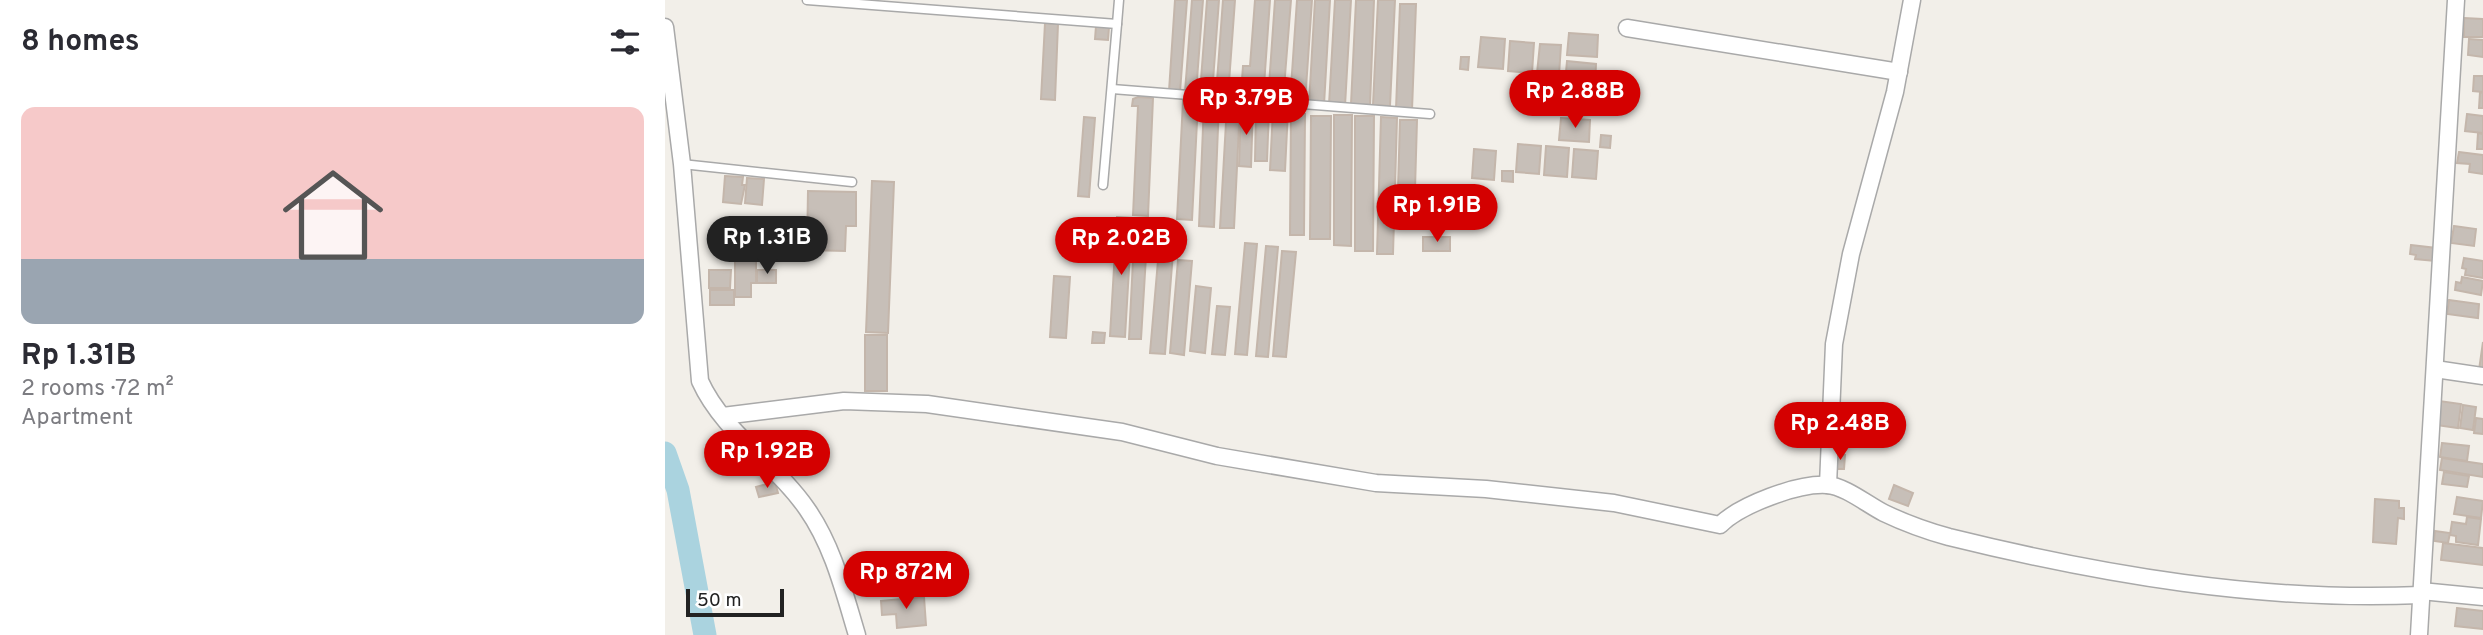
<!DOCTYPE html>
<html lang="en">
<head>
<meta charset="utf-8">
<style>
	:root { --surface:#fff; --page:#f7f7f7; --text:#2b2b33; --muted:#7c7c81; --accent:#d40000 }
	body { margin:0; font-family:Overpass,sans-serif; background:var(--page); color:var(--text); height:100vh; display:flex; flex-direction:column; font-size:26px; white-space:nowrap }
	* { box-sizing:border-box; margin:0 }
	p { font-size:23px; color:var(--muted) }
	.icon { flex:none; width:38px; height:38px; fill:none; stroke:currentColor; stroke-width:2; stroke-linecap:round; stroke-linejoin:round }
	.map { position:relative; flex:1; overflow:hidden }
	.sheet { display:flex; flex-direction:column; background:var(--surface); width:665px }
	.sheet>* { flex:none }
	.scale { position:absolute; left:21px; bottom:18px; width:98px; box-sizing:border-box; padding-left:7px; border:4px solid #222; border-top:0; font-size:19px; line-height:24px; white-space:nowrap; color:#222; -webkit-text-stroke:5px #fff; paint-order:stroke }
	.price { position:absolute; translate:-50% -60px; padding:0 16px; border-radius:24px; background:var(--accent); color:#fff; font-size:23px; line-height:46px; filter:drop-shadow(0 2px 4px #0008) }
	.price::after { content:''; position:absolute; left:50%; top:42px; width:21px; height:16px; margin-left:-10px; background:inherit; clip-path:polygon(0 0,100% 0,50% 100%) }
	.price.on { background:#222; color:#fff }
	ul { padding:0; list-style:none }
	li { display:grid; align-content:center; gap:14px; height:371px; padding:0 21px }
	li span { display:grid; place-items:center; height:217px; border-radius:14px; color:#555 }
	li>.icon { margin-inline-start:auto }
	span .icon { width:126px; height:126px; fill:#fffc; stroke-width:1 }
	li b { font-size:30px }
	h2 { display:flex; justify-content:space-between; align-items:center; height:84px; padding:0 21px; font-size:30px }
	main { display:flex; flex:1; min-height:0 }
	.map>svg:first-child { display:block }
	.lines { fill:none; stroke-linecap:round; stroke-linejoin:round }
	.river { stroke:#aad3df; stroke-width:23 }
	.building { fill:#c7bfb8; stroke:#c4b6ab; stroke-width:2 }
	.service-casing { stroke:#a9a9a9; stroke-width:11 }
	.minor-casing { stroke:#a9a9a9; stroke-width:19 }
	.service { stroke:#fff; stroke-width:8 }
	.minor { stroke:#fff; stroke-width:16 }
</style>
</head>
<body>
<main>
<section class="sheet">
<h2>8 homes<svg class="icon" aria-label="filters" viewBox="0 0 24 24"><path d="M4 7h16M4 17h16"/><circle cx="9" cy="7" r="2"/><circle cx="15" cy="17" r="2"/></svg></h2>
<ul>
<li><span style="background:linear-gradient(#f6c9c9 70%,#9aa5b1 0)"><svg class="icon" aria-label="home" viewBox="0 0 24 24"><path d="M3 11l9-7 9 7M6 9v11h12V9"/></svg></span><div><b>Rp 1.31B</b><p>2 rooms · 72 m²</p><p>Apartment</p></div></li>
</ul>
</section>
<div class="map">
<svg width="1818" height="635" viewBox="0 0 1818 635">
	<rect width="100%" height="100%" fill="#f2efe9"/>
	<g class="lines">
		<path class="river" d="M 0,453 L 13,490 L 40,635"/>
	</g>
	<g class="building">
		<path d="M 510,0 L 522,0 L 515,92 L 504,91 Z"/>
		<path d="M 527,0 L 538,0 L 531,93 L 520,92 Z"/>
		<path d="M 542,0 L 554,0 L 547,94 L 535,93 Z"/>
		<path d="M 558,0 L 570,0 L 563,96 L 551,95 Z"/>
		<path d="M 590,0 L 605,0 L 598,100 L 582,98 L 583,81 L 577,80 L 578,66 L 585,66 Z"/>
		<path d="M 610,0 L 626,0 L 618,101 L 603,100 Z"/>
		<path d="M 632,0 L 647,0 L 640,103 L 625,102 Z"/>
		<path d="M 650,0 L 665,0 L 659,105 L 644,104 Z"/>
		<path d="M 670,0 L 686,0 L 680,106 L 664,105 Z"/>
		<path d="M 691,0 L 709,0 L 705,105 L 686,104 Z"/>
		<path d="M 713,0 L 730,0 L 725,106 L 708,105 Z"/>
		<path d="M 735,4 L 751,4 L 747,110 L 731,109 Z"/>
		<path d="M 1799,18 L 1818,19 L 1818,37 L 1799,37 Z"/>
		<path d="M 380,23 L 393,24 L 390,100 L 376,99 Z"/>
		<path d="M 431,26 L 444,27 L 443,40 L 430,39 Z"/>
		<path d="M 904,33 L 933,35 L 932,57 L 902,55 Z"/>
		<path d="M 816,37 L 840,39 L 838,69 L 813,67 Z"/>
		<path d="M 1804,39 L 1818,40 L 1818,57 L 1803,55 Z"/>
		<path d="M 845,41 L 869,43 L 867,73 L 843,71 Z"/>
		<path d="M 875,44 L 896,45 L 894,75 L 872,73 Z"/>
		<path d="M 796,57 L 804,57 L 803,70 L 795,69 Z"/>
		<path d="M 902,61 L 931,64 L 930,86 L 900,83 Z"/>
		<path d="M 1809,76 L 1818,76 L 1818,92 L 1808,91 Z"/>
		<path d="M 898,90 L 930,93 L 928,113 L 897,111 Z"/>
		<path d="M 1815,92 L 1818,93 L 1818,108 L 1814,108 Z"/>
		<path d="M 473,97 L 488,98 L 483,216 L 468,215 L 473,106 L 467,106 L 468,99 Z"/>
		<path d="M 518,101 L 533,102 L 527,220 L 512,219 Z"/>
		<path d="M 539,103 L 554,103 L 549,227 L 534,226 Z"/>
		<path d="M 562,105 L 575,106 L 569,228 L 555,228 Z"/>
		<path d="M 576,107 L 588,107 L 586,167 L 574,166 Z"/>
		<path d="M 591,109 L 604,109 L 602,161 L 590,161 Z"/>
		<path d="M 608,110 L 623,110 L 620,171 L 605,170 Z"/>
		<path d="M 626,114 L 640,114 L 639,235 L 625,235 Z"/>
		<path d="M 1802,114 L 1818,116 L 1818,133 L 1800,131 Z"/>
		<path d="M 669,115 L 687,115 L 686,246 L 669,245 Z"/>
		<path d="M 646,116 L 666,116 L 665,239 L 645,239 Z"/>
		<path d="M 690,116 L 709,116 L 708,251 L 690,251 Z"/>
		<path d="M 419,117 L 430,118 L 424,197 L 413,196 Z"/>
		<path d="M 716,117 L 732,118 L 728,254 L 712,254 Z"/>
		<path d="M 896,118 L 925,120 L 924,142 L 894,140 Z"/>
		<path d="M 735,120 L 752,120 L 749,224 L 732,224 Z"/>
		<path d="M 1813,133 L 1818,134 L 1818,149 L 1812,149 Z"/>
		<path d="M 936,135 L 946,136 L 945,148 L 935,147 Z"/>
		<path d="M 853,144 L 876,146 L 874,174 L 851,172 Z"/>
		<path d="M 881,146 L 904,148 L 902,177 L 879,175 Z"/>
		<path d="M 809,149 L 831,151 L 829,180 L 807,178 Z"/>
		<path d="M 909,149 L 933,151 L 931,179 L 907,177 Z"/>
		<path d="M 1794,152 L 1818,155 L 1818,174 L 1804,172 L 1805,164 L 1792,163 Z"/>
		<path d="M 837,171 L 848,171 L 848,182 L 837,181 Z"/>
		<path d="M 60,176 L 78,177 L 77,185 L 80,185 L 76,204 L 58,202 Z"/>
		<path d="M 82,178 L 99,179 L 97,205 L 80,203 Z"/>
		<path d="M 207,181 L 229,182 L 223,333 L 201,332 Z"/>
		<path d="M 143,191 L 191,192 L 191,226 L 181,226 L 180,251 L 142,250 Z"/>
		<path d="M 452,217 L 467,218 L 460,337 L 445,336 Z"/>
		<path d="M 470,222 L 483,223 L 476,339 L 464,339 Z"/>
		<path d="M 496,226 L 510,227 L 500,354 L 485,353 Z"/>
		<path d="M 1789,226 L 1811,229 L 1809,246 L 1786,243 Z"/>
		<rect x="758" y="237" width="27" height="14"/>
		<path d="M 430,239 L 443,240 L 442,250 L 429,249 Z"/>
		<path d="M 580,243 L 592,244 L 582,355 L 570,354 Z"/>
		<path d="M 1746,245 L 1771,248 L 1770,261 L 1750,259 L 1751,255 L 1745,254 Z"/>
		<path d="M 601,246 L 613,247 L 603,357 L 591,356 Z"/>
		<path d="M 617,251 L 631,252 L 621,357 L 608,356 Z"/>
		<path d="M 1799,258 L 1818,261 L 1818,278 L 1800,275 L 1801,269 L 1797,268 Z"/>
		<path d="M 70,259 L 91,259 L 91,283 L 86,283 L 86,297 L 70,297 Z"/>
		<path d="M 513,260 L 527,261 L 519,355 L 505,353 Z"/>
		<path d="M 44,270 L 66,270 L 65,288 L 44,288 Z"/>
		<rect x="92" y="270" width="19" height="13"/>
		<path d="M 389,276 L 405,277 L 401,338 L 385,337 Z"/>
		<path d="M 1797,277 L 1818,281 L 1816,295 L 1790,290 L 1791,282 L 1796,283 Z"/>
		<path d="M 531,286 L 546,288 L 540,353 L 525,351 Z"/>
		<rect x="45" y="290" width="24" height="15"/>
		<path d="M 1784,300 L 1814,304 L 1813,318 L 1782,314 Z"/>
		<path d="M 552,306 L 565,307 L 560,355 L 547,354 Z"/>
		<path d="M 428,332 L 440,333 L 439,343 L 427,343 Z"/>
		<rect x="200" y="335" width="22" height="56"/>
		<path d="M 1818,342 L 1818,371 L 1814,370 Z"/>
		<path d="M 1774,401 L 1796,404 L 1793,428 L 1771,425 Z"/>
		<path d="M 1798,405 L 1811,407 L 1808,430 L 1795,428 Z"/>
		<path d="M 1811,418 L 1818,419 L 1818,434 L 1809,433 Z"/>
		<path d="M 1777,443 L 1804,446 L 1802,461 L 1775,457 Z"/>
		<path d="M 1170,454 L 1180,455 L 1179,469 L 1170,469 Z"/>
		<path d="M 1777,458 L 1818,464 L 1818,477 L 1775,470 Z"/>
		<path d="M 1779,472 L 1804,476 L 1802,487 L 1777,484 Z"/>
		<path d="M 110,482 L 113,493 L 94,497 L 91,487 Z"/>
		<path d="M 1229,485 L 1248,493 L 1243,506 L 1224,499 Z"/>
		<path d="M 1792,497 L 1818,501 L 1816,518 L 1789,514 Z"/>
		<path d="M 1710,499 L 1734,501 L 1734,508 L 1739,508 L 1739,519 L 1733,518 L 1731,544 L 1708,542 Z"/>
		<path d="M 1802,517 L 1816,519 L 1813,545 L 1791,542 L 1791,536 L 1785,535 L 1787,522 L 1801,524 Z"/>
		<path d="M 1770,531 L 1785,533 L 1783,543 L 1769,541 Z"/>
		<path d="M 1778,543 L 1818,548 L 1818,565 L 1776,560 Z"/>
		<path d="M 259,597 L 261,625 L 232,628 L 231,614 L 217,615 L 216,601 Z"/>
		<path d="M 1792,608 L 1818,611 L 1818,629 L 1790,626 Z"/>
	</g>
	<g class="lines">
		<g class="service-casing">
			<g id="service">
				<path d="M 142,0 L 452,24 L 438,185"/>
				<path d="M 452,24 L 454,0"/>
				<path d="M 447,89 L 765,114"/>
				<path d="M 17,164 L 187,182"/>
			</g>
		</g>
		<g class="minor-casing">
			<g id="minor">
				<path d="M 0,27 L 17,164 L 35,381 C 58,432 111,464 142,509 C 168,546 179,592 192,635"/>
				<path d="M 962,28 L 1234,72"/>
				<path d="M 1770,369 L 1818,376"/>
				<path d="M 58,416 L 179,401 L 262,404 L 457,432 L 552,456 L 711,483 L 821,489 L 949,503 L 1055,525 C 1075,505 1133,483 1162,485 C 1180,486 1203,505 1219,513 C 1240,523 1262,531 1284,537 C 1438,575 1597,602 1756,595"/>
				<path d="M 1163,485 L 1169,344 L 1186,254 L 1230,92 L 1247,0"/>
				<path d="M 1756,591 L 1818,597"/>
				<path d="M 1754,635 L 1791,0"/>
			</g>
		</g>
		<use href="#service" class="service"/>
		<use href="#minor" class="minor"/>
	</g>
</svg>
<div class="scale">50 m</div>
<b class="price" style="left:910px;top:130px">Rp 2.88B</b>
<b class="price" style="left:581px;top:137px">Rp 3.79B</b>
<b class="price" style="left:772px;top:244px">Rp 1.91B</b>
<b class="price on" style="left:102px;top:276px">Rp 1.31B</b>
<b class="price" style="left:456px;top:277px">Rp 2.02B</b>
<b class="price" style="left:1175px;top:462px">Rp 2.48B</b>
<b class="price" style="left:102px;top:490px">Rp 1.92B</b>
<b class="price" style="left:241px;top:611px">Rp 872M</b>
</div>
</main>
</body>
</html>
